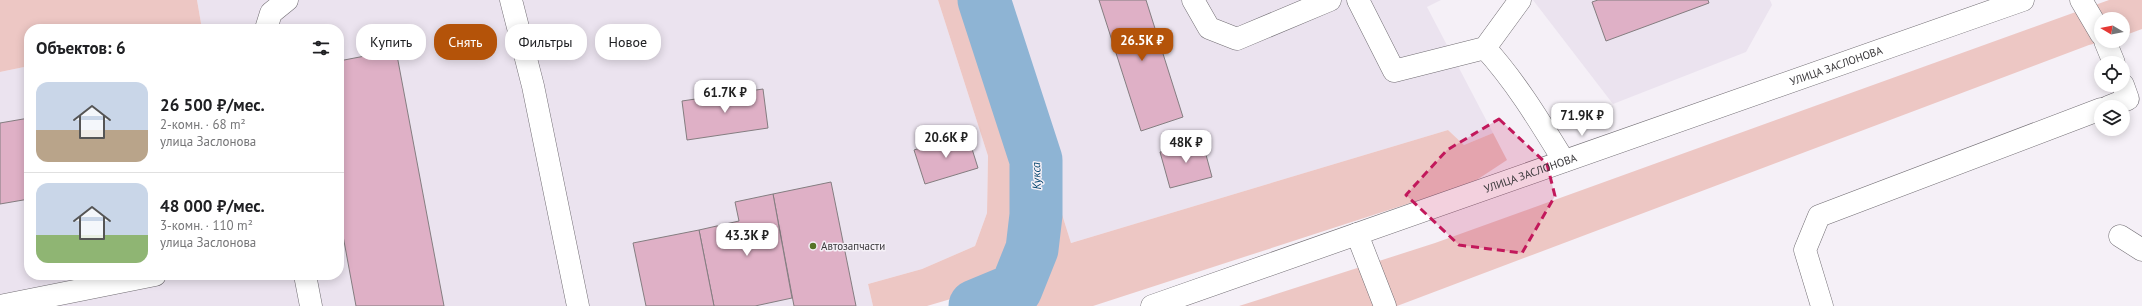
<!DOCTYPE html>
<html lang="ru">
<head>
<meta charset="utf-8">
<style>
	:root { --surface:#fff; --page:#f6f6f6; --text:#202124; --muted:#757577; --line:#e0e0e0; --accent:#b45309 }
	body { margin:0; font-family:"PT Sans",sans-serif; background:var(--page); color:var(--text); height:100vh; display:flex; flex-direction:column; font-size:15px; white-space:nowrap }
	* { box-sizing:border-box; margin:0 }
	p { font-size:13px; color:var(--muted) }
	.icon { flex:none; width:22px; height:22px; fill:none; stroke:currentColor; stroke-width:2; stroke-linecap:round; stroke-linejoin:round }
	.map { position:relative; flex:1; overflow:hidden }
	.details { position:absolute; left:24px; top:24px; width:320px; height:256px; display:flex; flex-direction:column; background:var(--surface); border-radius:16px; box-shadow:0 2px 10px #0003 }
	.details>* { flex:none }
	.top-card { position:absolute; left:356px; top:24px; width:380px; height:36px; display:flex; gap:8px }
	.needle { width:26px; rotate:280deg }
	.buttons { position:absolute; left:2094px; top:12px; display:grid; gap:8px }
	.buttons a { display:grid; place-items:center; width:36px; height:36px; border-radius:50%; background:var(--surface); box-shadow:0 2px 10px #0003; font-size:20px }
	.price { position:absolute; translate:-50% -34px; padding:0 9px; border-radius:8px; background:#fff; color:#222; font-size:13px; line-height:26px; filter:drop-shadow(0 1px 2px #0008) }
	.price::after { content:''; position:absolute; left:50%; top:24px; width:12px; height:9px; margin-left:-6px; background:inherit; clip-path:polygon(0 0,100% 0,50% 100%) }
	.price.current { background:var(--accent); color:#fff }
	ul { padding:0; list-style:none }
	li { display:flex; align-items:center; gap:12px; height:100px; padding:0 12px }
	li+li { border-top:1px solid var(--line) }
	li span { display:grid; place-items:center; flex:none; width:112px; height:80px; border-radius:12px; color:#555 }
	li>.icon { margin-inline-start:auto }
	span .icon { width:48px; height:48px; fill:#fffc; stroke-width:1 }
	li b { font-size:17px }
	h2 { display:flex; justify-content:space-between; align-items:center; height:48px; padding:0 12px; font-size:17px }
	.pill { padding:0 14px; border-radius:16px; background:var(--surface); box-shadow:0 2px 10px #0003; font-size:14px; line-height:36px }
	.pill.current { background:var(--accent); color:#fff }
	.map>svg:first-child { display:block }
	.built { fill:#ebe3ef }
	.green { fill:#edc7c4 }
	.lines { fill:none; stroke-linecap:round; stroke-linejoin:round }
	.river { stroke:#8eb4d4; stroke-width:53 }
	.building { fill:#dfb0c6; stroke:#847d80 }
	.minor-casing { stroke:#716d73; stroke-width:23 }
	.minor { stroke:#fff; stroke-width:22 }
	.marked { fill:#c2185b; fill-opacity:0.2; stroke:#c2185b; stroke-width:3; stroke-dasharray:8 5; stroke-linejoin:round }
	.poi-dot { fill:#567327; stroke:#f5f0f7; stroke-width:1.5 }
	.labels { text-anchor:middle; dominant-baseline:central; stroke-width:3; stroke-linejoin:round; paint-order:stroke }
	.street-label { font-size:11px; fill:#3a383b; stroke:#f5f0f7 }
	.poi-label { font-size:11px; fill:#3a383b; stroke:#f5f0f7; text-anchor:start }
	.water-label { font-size:12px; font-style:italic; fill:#074770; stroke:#f5f0f7 }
</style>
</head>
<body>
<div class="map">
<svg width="2142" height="306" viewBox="0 0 2142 306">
	<rect width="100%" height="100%" fill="#f5f0f7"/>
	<g class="built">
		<path d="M 197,0 L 938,0 L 988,156 L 987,213 L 975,246 L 922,269 L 868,284 L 873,306 L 0,306 L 0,72 L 29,66 L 29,275 L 339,275 L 339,29 L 202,29 Z"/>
		<path d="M 995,0 L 1441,0 L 1427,7 L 1493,133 L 1464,145 L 1448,130 L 1071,243 Z"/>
		<path d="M 1533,0 L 1770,0 L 1772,5 L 1746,52 L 1613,104 Z"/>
	</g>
	<g class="green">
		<path d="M 0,0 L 197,0 L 202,29 L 29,29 L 29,66 L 0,72 Z"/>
		<path d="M 938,0 L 971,0 L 1019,156 L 1022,230 L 1011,268 L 971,293 L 927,306 L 873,306 L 868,284 L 922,269 L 975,246 L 987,213 L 988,156 Z"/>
		<path d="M 2109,0 L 2142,0 L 2142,29 L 2123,36 L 2123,19 L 2101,19 L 2105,41 L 2089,45 L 1397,306 L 1239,306 L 1435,243 Z"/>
		<path d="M 1448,130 L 1464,145 L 1493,133 L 1507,160 L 1472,183 L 1093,306 L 999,306 L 1014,301 L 1037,279 L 1050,176 L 1071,243 Z"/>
	</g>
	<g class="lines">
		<path class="river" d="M 975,306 L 1016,289 L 1032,249 L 1036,215 L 1036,160 L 984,0"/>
	</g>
	<g class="building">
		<path d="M 1099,0 L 1146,0 L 1183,117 L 1141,131 Z"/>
		<path d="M 1598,0 L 1708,0 L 1709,3 L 1606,41 L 1592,2 Z"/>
		<path d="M 396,50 L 444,306 L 356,306 L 339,214 L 339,61 Z"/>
		<path d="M 763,89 L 768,128 L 687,140 L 682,101 Z"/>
		<path d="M 29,118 L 29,199 L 0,204 L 0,123 Z"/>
		<path d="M 967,133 L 978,168 L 925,184 L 914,150 Z"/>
		<path d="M 1202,140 L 1212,177 L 1170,188 L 1160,152 Z"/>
		<path d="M 831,182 L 856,306 L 794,306 L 773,194 Z"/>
		<path d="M 773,194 L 792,298 L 755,306 L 714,306 L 699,230 L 739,221 L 735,202 Z"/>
		<path d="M 699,230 L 714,306 L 646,306 L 633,243 Z"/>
	</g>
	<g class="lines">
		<g class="minor-casing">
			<g id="minor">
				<path d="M 511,0 L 533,86 L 578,306"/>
				<path d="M 1193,0 L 1209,28 L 1237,39 L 1330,0"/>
				<path d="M 1358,0 L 1394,71 L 1485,48 L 1520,0"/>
				<path d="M 2081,0 L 2101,34"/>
				<path d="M 266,29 L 271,13 L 287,0"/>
				<path d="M 2105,41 L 2114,63"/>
				<path d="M 1485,48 C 1516,82 1540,122 1564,161"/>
				<path d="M 2108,107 L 2128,99 L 2123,85"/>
				<path d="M 1357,234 L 1385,306"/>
				<path d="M 2120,236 L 2142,250"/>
				<path d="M 305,275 L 311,306"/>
				<path d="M 0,306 L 155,275"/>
				<path id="s1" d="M 1152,306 L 2023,0"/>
				<path d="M 1822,306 L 1805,250 L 1819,216 L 2101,109"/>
			</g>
		</g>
		<use href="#minor" class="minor"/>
	</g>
	<path class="marked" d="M 1499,119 L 1547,164 L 1555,196 L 1522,253 L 1459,245 L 1406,195 L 1447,150 Z"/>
	<circle class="poi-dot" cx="813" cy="246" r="4"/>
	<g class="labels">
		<g class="street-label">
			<text stroke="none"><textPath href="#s1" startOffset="725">УЛИЦА ЗАСЛОНОВА</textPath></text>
			<text stroke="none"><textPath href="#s1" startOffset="401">УЛИЦА ЗАСЛОНОВА</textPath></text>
		</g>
		<g class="poi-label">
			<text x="821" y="246">Автозапчасти</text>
		</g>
		<g class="water-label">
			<text transform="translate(1036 176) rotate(-92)">Кукса</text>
		</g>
	</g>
</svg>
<div class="buttons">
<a><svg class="needle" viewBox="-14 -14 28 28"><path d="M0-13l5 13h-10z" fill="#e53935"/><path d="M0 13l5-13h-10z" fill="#757577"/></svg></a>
<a><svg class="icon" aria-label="locate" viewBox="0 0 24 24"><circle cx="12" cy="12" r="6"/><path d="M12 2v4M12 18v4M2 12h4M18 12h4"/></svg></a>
<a><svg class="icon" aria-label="layers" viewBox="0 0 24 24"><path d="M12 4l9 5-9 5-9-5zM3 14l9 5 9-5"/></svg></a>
</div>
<b class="price current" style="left:1142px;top:62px">26.5K ₽</b>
<b class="price" style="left:725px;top:114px">61.7K ₽</b>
<b class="price" style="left:1582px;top:137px">71.9K ₽</b>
<b class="price" style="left:946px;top:159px">20.6K ₽</b>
<b class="price" style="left:1186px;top:164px">48K ₽</b>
<b class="price" style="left:747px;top:257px">43.3K ₽</b>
<div class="top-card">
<a class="pill">Купить</a>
<a class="pill current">Снять</a>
<a class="pill">Фильтры</a>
<a class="pill">Новое</a>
</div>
<section class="details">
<h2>Объектов: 6<svg class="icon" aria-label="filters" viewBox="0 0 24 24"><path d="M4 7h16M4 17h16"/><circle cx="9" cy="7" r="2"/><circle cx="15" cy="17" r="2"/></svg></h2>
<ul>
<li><span style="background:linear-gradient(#c9d6e8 60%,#b9a48a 0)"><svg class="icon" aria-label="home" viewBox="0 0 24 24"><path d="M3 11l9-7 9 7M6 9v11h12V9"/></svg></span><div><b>26 500 ₽/мес.</b><p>2-комн. · 68 m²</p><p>улица Заслонова</p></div></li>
<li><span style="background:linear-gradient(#c9d6e8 65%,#8fb573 0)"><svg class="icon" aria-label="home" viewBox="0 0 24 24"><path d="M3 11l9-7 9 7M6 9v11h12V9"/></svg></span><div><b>48 000 ₽/мес.</b><p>3-комн. · 110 m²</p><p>улица Заслонова</p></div></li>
</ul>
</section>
</div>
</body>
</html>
